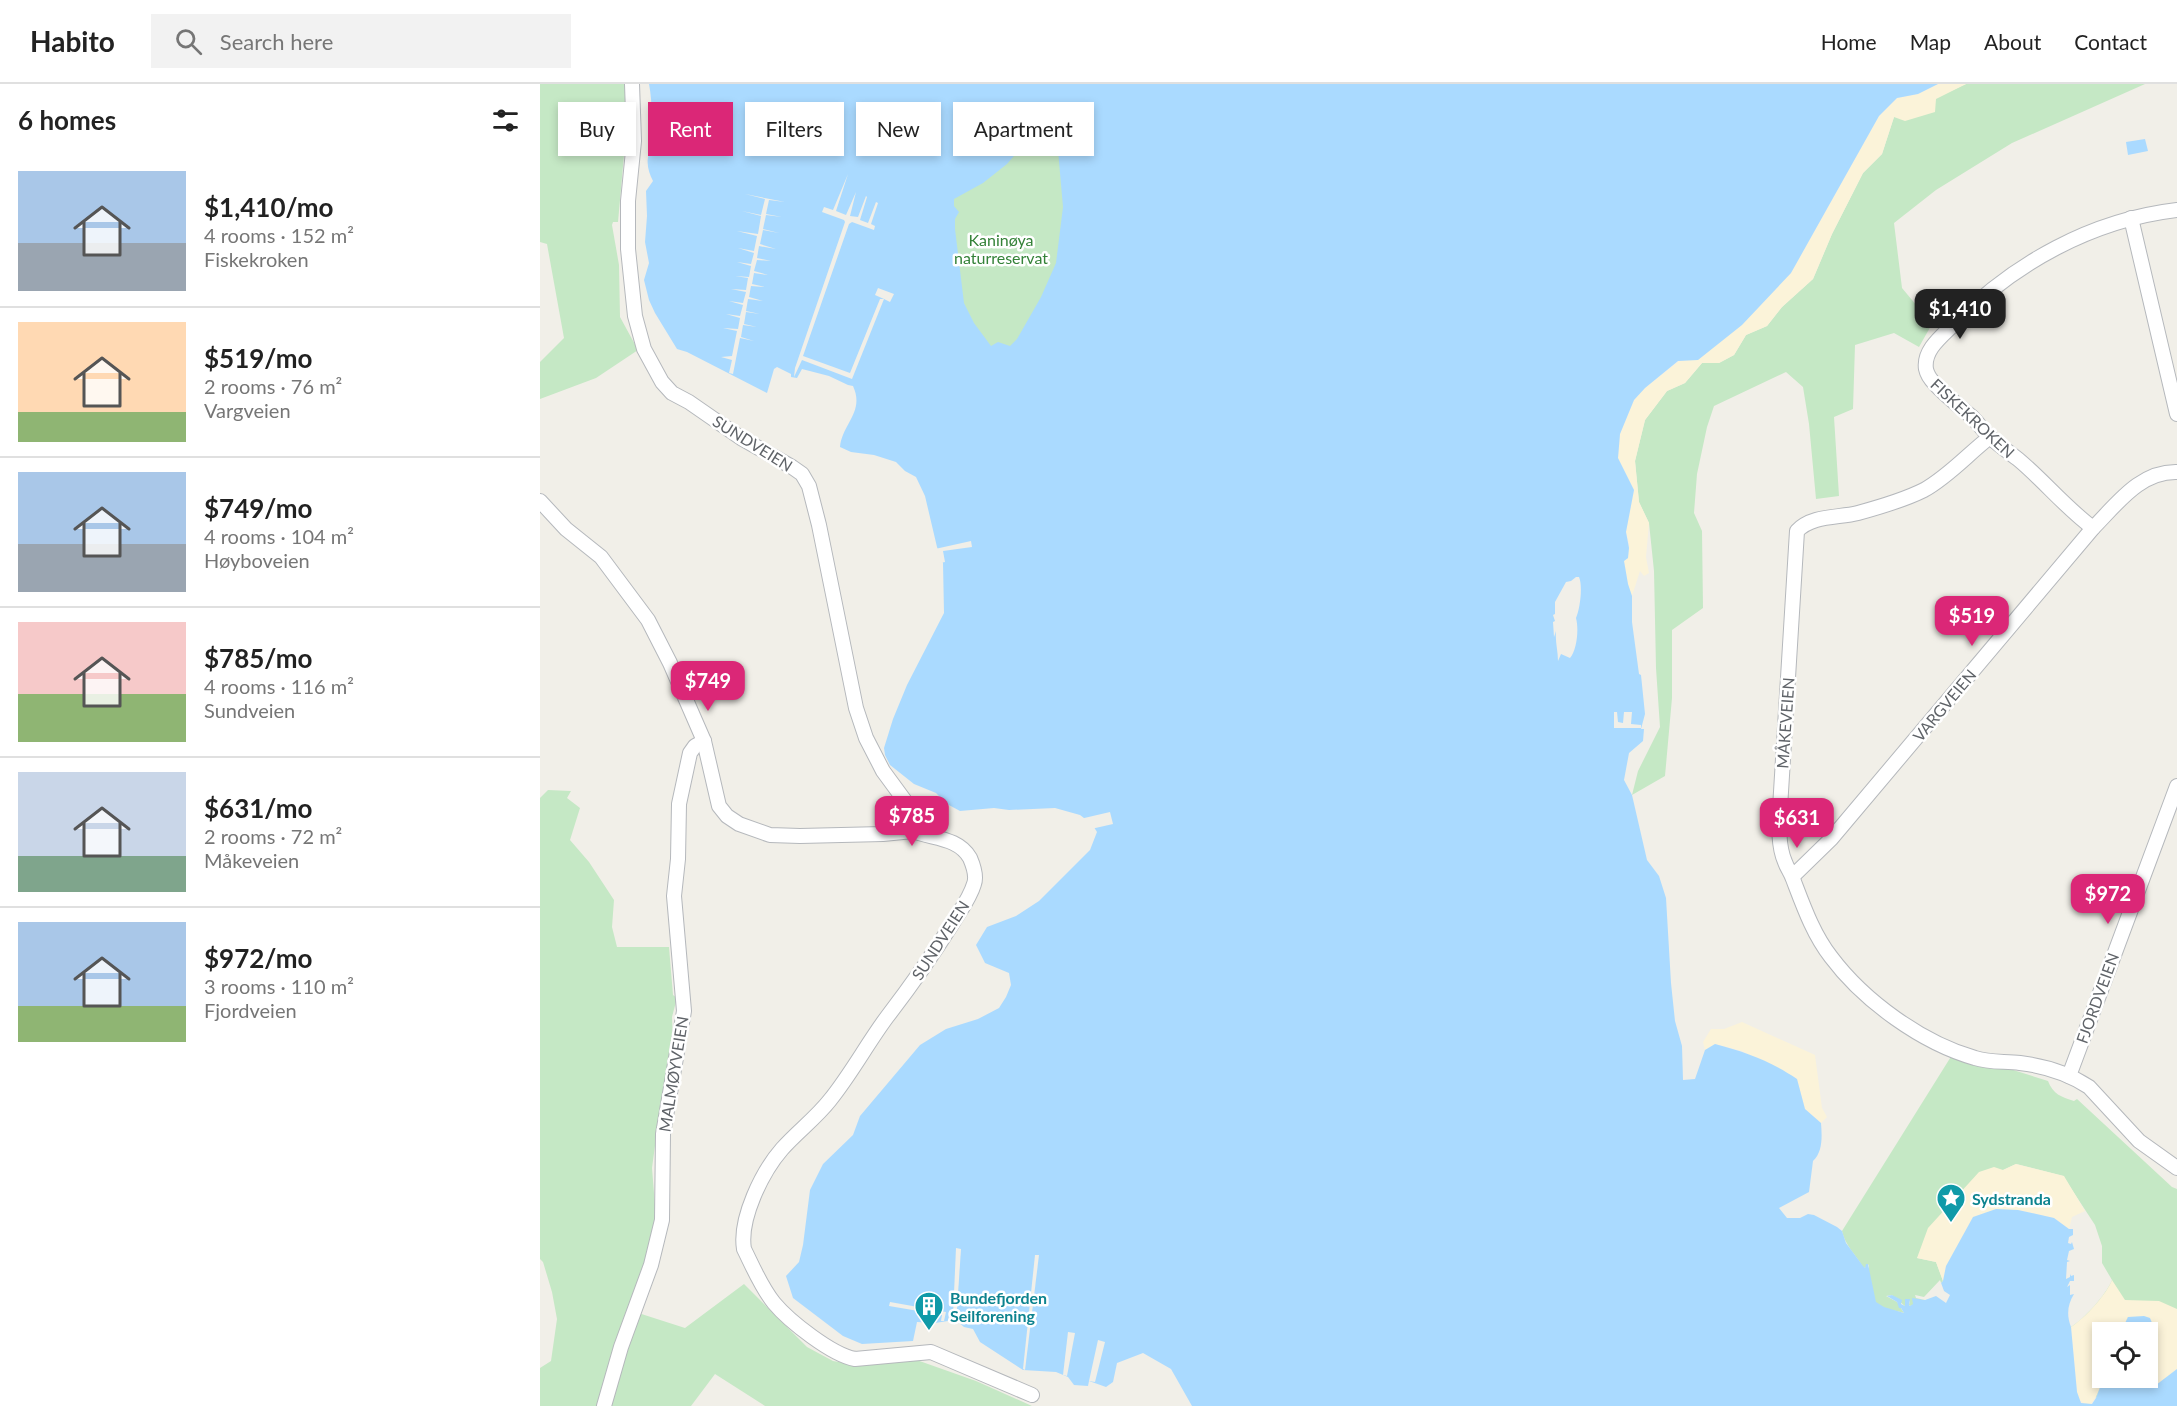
<!DOCTYPE html>
<html lang="en">
<head>
<meta charset="utf-8">
<style>
	:root { --surface:#fff; --page:#f2f2f2; --text:#222; --muted:#767676; --line:#e0e0e0; --accent:#db2777 }
	body { margin:0; font-family:Lato,sans-serif; background:var(--page); color:var(--text); height:100vh; display:flex; flex-direction:column; font-size:22px; white-space:nowrap }
	* { box-sizing:border-box; margin:0 }
	p { font-size:20px; color:var(--muted) }
	.icon { flex:none; width:33px; height:33px; fill:none; stroke:currentColor; stroke-width:2; stroke-linecap:round; stroke-linejoin:round }
	.map { position:relative; flex:1; overflow:hidden }
	.panel { display:flex; flex-direction:column; background:var(--surface); width:540px }
	.panel>* { flex:none }
	.banner { position:absolute; left:18px; top:18px; width:570px; height:54px; display:flex; gap:12px }
	.fabs { position:absolute; left:1552px; top:1238px; display:grid; gap:12px }
	.fabs a { display:grid; place-items:center; width:66px; height:66px; border-radius:0px; background:var(--surface); box-shadow:0 3px 9px #0003; font-size:30px }
	.price { position:absolute; translate:-50% -51px; padding:0 14px; border-radius:12px; background:var(--accent); color:#fff; font-size:20px; line-height:39px; filter:drop-shadow(0 2px 3px #0008) }
	.price::after { content:''; position:absolute; left:50%; top:36px; width:18px; height:14px; margin-left:-9px; background:inherit; clip-path:polygon(0 0,100% 0,50% 100%) }
	.price.selected { background:#222; color:#fff }
	ul { padding:0; list-style:none }
	li { display:flex; align-items:center; gap:18px; height:150px; padding:0 18px }
	li+li { border-top:2px solid var(--line) }
	li span { display:grid; place-items:center; flex:none; width:168px; height:120px; border-radius:0px; color:#555 }
	li>.icon { margin-inline-start:auto }
	span .icon { width:72px; height:72px; fill:#fffc; stroke-width:1 }
	li b { font-size:26px }
	h2 { display:flex; justify-content:space-between; align-items:center; height:72px; padding:0 18px; font-size:26px }
	.pill { padding:0 21px; border-radius:0px; background:var(--surface); box-shadow:0 3px 9px #0003; font-size:21px; line-height:54px }
	.pill.selected { background:var(--accent); color:#fff }
	header { display:flex; align-items:center; gap:36px; box-sizing:border-box; height:84px; padding:0 30px; background:var(--surface); border-bottom:2px solid var(--line) }
	header strong { font-size:28px }
	nav { display:flex; gap:33px; margin-inline-start:auto; font-size:21px }
	.search { width:420px; height:54px; background:var(--page); display:flex; align-items:center; gap:15px; box-sizing:border-box; padding:0 21px; border-radius:0px; color:var(--muted); font-size:22px }
	main { display:flex; flex:1; min-height:0 }
	.map>svg:first-child { display:block }
	.green { fill:#c5e8c5 }
	.sand { fill:#fbf3d9 }
	.water { fill:#aadaff; fill-rule:evenodd }
	.pier { fill:#f1efe8 }
	.lines { fill:none; stroke-linecap:round; stroke-linejoin:round }
	.minor-casing { stroke:#b5b8bc; stroke-width:16 }
	.minor { stroke:#fff; stroke-width:14 }
	.labels { text-anchor:middle; dominant-baseline:central; stroke-width:5; stroke-linejoin:round; paint-order:stroke }
	.park-label { font-size:16px; fill:#348238; stroke:#fff }
	.street-label { font-size:16px; fill:#5f6368; stroke:#fff }
	.culture-label { font-size:16px; font-weight:bold; fill:#0d838f; stroke:#fff; text-anchor:start }
</style>
</head>
<body>
<header>
<strong>Habito</strong>
<div class="search"><svg class="icon" aria-label="search" viewBox="0 0 24 24"><circle cx="10" cy="10" r="6"/><path d="M15 15l6 6"/></svg>Search here</div>
<nav><a>Home</a><a>Map</a><a>About</a><a>Contact</a></nav>
</header>
<main>
<section class="panel">
<h2>6 homes<svg class="icon" aria-label="filters" viewBox="0 0 24 24"><path d="M4 7h16M4 17h16"/><circle cx="9" cy="7" r="2"/><circle cx="15" cy="17" r="2"/></svg></h2>
<ul>
<li><span style="background:linear-gradient(#a9c7e8 60%,#9aa5b1 0)"><svg class="icon" aria-label="home" viewBox="0 0 24 24"><path d="M3 11l9-7 9 7M6 9v11h12V9"/></svg></span><div><b>$1,410/mo</b><p>4 rooms · 152 m²</p><p>Fiskekroken</p></div></li>
<li><span style="background:linear-gradient(#ffd9b3 75%,#8fb573 0)"><svg class="icon" aria-label="home" viewBox="0 0 24 24"><path d="M3 11l9-7 9 7M6 9v11h12V9"/></svg></span><div><b>$519/mo</b><p>2 rooms · 76 m²</p><p>Vargveien</p></div></li>
<li><span style="background:linear-gradient(#a9c7e8 60%,#9aa5b1 0)"><svg class="icon" aria-label="home" viewBox="0 0 24 24"><path d="M3 11l9-7 9 7M6 9v11h12V9"/></svg></span><div><b>$749/mo</b><p>4 rooms · 104 m²</p><p>Høyboveien</p></div></li>
<li><span style="background:linear-gradient(#f6c9c9 60%,#8fb573 0)"><svg class="icon" aria-label="home" viewBox="0 0 24 24"><path d="M3 11l9-7 9 7M6 9v11h12V9"/></svg></span><div><b>$785/mo</b><p>4 rooms · 116 m²</p><p>Sundveien</p></div></li>
<li><span style="background:linear-gradient(#c9d6e8 70%,#7fa58c 0)"><svg class="icon" aria-label="home" viewBox="0 0 24 24"><path d="M3 11l9-7 9 7M6 9v11h12V9"/></svg></span><div><b>$631/mo</b><p>2 rooms · 72 m²</p><p>Måkeveien</p></div></li>
<li><span style="background:linear-gradient(#a9c7e8 70%,#8fb573 0)"><svg class="icon" aria-label="home" viewBox="0 0 24 24"><path d="M3 11l9-7 9 7M6 9v11h12V9"/></svg></span><div><b>$972/mo</b><p>3 rooms · 110 m²</p><p>Fjordveien</p></div></li>
</ul>
</section>
<div class="map">
<svg width="1637" height="1322" viewBox="0 0 1637 1322">
	<rect width="100%" height="100%" fill="#f1efe8"/>
	<g class="green">
		<path d="M 0,0 L 85,0 L 86,49 L 78,138 L 73,138 L 72,141 L 79,181 L 80,233 L 98,266 L 56,294 L 0,315 L 0,278 L 24,254 L 7,160 L 0,158 Z"/>
		<path d="M 589,0 L 504,347 L 318,85 Z"/>
		<path d="M 1426,0 L 1605,0 L 1472,59 L 1396,106 L 1354,139 L 1362,204 L 1392,240 L 1379,263 L 1354,249 L 1315,261 L 1313,325 L 1294,333 L 1299,412 L 1276,415 L 1269,340 L 1263,303 L 1246,288 L 1174,322 L 1167,343 L 1157,390 L 1154,429 L 1162,447 L 1163,524 L 1132,546 L 1132,614 L 1125,692 L 1092,711 L 1098,687 L 1120,643 L 1116,584 L 1114,487 L 1109,439 L 1099,418 L 1095,377 L 1105,336 L 1127,307 L 1145,299 L 1162,279 L 1179,279 L 1194,271 L 1206,251 L 1227,242 L 1242,223 L 1273,195 L 1292,150 L 1323,89 L 1342,70 L 1354,33 Z"/>
		<path d="M 8,706 L 31,707 L 27,714 L 40,724 L 30,756 L 49,778 L 74,816 L 72,843 L 77,863 L 129,863 L 133,911 L 137,914 L 132,933 L 133,960 L 129,993 L 119,1032 L 112,1084 L 116,1134 L 100,1196 L 89,1226 L 145,1244 L 204,1200 L 267,1263 L 293,1277 L 322,1282 L 371,1274 L 436,1297 L 492,1322 L 225,1322 L 175,1290 L 151,1322 L 0,1322 L 0,1284 L 11,1277 L 17,1235 L 12,1208 L 3,1178 L 0,1175 L 0,714 Z"/>
		<path d="M 1412,971 L 1470,985 L 1508,997 C 1513,1010 1521,1013 1534,1017 L 1537,1015 L 1632,1103 L 1637,1105 L 1637,1285 L 1613,1240 L 1588,1233 L 1581,1248 L 1563,1248 L 1564,1293 L 1556,1314 L 1531,1243 C 1544,1235 1566,1211 1572,1196 L 1562,1179 L 1562,1162 L 1555,1141 L 1523,1092 L 1476,1080 L 1463,1086 L 1457,1086 L 1377,1174 L 1396,1178 L 1403,1197 L 1385,1216 L 1373,1216 L 1373,1221 L 1370,1222 L 1369,1221 L 1370,1216 L 1366,1223 L 1352,1211 L 1346,1212 L 1357,1218 L 1364,1229 C 1356,1226 1343,1226 1337,1220 C 1331,1213 1328,1192 1329,1182 L 1328,1180 L 1325,1184 L 1323,1183 C 1315,1170 1305,1161 1302,1147 Z"/>
	</g>
	<g class="sand">
		<path d="M 1398,0 L 1426,0 L 1396,15 L 1395,28 L 1365,37 L 1354,33 L 1342,70 L 1323,89 L 1292,150 L 1273,195 L 1242,223 L 1227,242 L 1206,251 L 1194,271 L 1179,279 L 1162,279 L 1145,299 L 1127,307 L 1105,336 L 1095,377 L 1099,418 L 1109,439 L 1106,473 L 1109,489 L 1104,492 L 1100,487 L 1092,512 L 1088,500 L 1084,477 L 1088,474 L 1089,459 L 1086,448 L 1094,406 L 1078,374 L 1080,350 L 1094,316 L 1105,304 L 1139,277 L 1158,275 L 1251,189 L 1339,32 L 1357,14 L 1378,10 Z"/>
		<path d="M 1202,938 L 1275,971 L 1282,1024 L 1287,1033 L 1281,1039 L 1265,1025 L 1257,995 L 1202,967 L 1175,960 L 1165,966 L 1163,958 L 1171,945 L 1184,945 Z"/>
		<path d="M 1476,1080 L 1524,1092 L 1545,1127 L 1532,1133 L 1529,1145 L 1514,1134 L 1478,1126 L 1406,1182 L 1403,1197 L 1396,1178 L 1377,1174 L 1388,1144 L 1439,1088 L 1454,1083 L 1463,1086 Z"/>
		<path d="M 1572,1196 L 1585,1216 L 1619,1217 L 1637,1225 L 1637,1285 L 1616,1302 L 1616,1259 L 1613,1240 L 1588,1233 L 1581,1248 L 1563,1248 C 1563,1274 1568,1299 1551,1320 L 1545,1321 L 1539,1315 L 1537,1308 L 1531,1243 C 1545,1234 1566,1211 1572,1196 Z"/>
	</g>
	<g class="water">
		<path d="M 109,0 L 1398,0 L 1378,10 L 1357,14 L 1339,32 L 1251,189 L 1202,241 L 1158,276 L 1138,277 L 1105,304 L 1094,316 L 1080,350 L 1078,374 L 1094,406 L 1086,448 L 1089,464 L 1088,474 L 1084,477 L 1088,500 L 1092,512 L 1092,538 L 1099,590 L 1101,591 L 1105,630 L 1101,645 L 1104,645 L 1103,657 L 1089,669 L 1084,696 L 1092,711 L 1107,776 L 1119,792 L 1126,814 L 1131,899 L 1135,937 L 1142,962 L 1143,996 L 1155,995 L 1165,966 L 1175,960 C 1206,968 1230,977 1257,995 L 1265,1025 L 1281,1039 C 1282,1052 1283,1068 1273,1077 L 1269,1108 L 1239,1124 L 1247,1134 L 1260,1134 L 1268,1130 L 1274,1131 L 1297,1143 L 1302,1147 L 1306,1159 L 1323,1182 L 1325,1184 L 1326,1180 L 1328,1180 L 1336,1218 L 1344,1223 L 1364,1229 L 1361,1224 L 1359,1224 L 1357,1218 L 1347,1212 L 1352,1211 L 1362,1216 L 1361,1220 L 1365,1222 L 1365,1215 L 1370,1215 L 1369,1221 L 1370,1222 L 1373,1220 L 1372,1214 L 1385,1216 L 1403,1197 L 1406,1182 L 1433,1133 L 1456,1125 L 1478,1126 L 1514,1134 L 1529,1145 L 1533,1145 L 1533,1151 L 1529,1153 L 1528,1159 L 1531,1160 L 1532,1158 L 1534,1165 L 1529,1167 L 1527,1176 L 1530,1177 L 1527,1178 L 1526,1195 L 1530,1193 L 1530,1190 L 1531,1192 L 1534,1191 L 1534,1197 L 1530,1197 L 1527,1203 L 1530,1201 L 1530,1211 L 1534,1210 C 1528,1220 1526,1230 1531,1243 L 1537,1308 L 1541,1319 L 1552,1320 L 1556,1314 L 1564,1293 L 1608,1293 L 1608,1248 L 1581,1248 L 1588,1233 L 1604,1232 L 1610,1234 C 1619,1254 1616,1280 1616,1301 L 1637,1285 L 1637,1322 L 652,1322 L 631,1285 L 603,1269 L 577,1279 L 573,1298 L 566,1303 L 549,1297 L 548,1302 L 534,1301 L 528,1293 L 516,1288 L 483,1286 L 440,1258 L 433,1245 L 424,1243 L 417,1237 L 417,1233 L 409,1231 L 408,1237 L 395,1239 L 377,1238 L 373,1257 L 322,1260 L 303,1252 L 253,1214 L 246,1192 L 259,1178 L 263,1161 L 270,1106 L 283,1080 L 313,1051 L 320,1032 L 380,961 L 406,945 L 438,935 L 459,924 L 466,913 L 471,901 L 469,889 L 445,879 L 436,861 L 447,843 L 476,832 L 499,817 L 550,766 L 557,748 L 552,740 L 540,731 L 515,724 L 469,726 L 454,724 L 420,727 L 407,720 L 396,709 L 374,700 L 350,681 L 345,671 L 344,664 L 353,635 L 367,601 L 404,529 L 403,479 L 397,463 L 385,412 L 376,393 L 365,387 L 356,378 L 334,371 L 311,368 L 300,363 C 302,340 325,328 313,302 L 308,301 L 289,292 L 262,285 L 257,294 L 251,293 L 251,290 L 237,283 L 234,285 L 227,309 L 147,268 L 137,265 L 115,229 L 109,216 L 104,196 L 109,179 L 105,158 L 107,132 L 106,107 L 113,97 C 107,86 104,71 115,61 C 111,41 113,21 109,0 ZM 500,42 L 503,43 L 512,62 L 518,66 L 523,123 L 516,179 L 501,213 L 477,255 L 470,262 L 458,258 L 451,262 L 434,239 L 424,219 L 415,145 L 415,135 L 419,128 L 414,122 L 414,115 L 443,99 L 467,80 ZM 1036,493 L 1039,493 C 1043,502 1040,525 1036,534 C 1039,545 1037,566 1030,574 L 1021,570 L 1018,577 C 1018,567 1015,558 1016,547 L 1014,553 L 1013,538 L 1015,537 L 1013,531 L 1015,530 L 1015,518 L 1026,498 L 1031,497 Z"/>
		<path d="M 1605,55 L 1608,67 L 1588,71 L 1586,58 Z"/>
	</g>
	<g class="pier">
		<path d="M 308,90 L 296,127 L 306,131 L 316,108 L 310,132 L 318,133 L 326,112 L 327,113 L 320,136 L 328,139 L 336,118 L 338,119 L 331,140 L 335,142 L 334,146 L 312,138 L 309,140 L 263,272 L 310,289 L 340,215 L 344,215 L 335,211 L 338,204 L 354,210 L 350,218 L 344,215 L 312,295 L 262,276 L 254,293 L 255,284 L 305,138 L 304,136 L 282,128 L 284,123 L 293,126 Z"/>
		<path d="M 205,110 L 245,118 L 229,116 L 226,130 L 242,133 L 226,131 L 223,145 L 239,149 L 223,146 L 220,160 L 236,165 L 219,162 L 217,174 L 231,177 L 217,176 L 214,187 L 228,191 L 214,189 L 212,200 L 225,203 L 211,202 L 209,213 L 223,217 L 208,215 L 206,227 L 220,230 L 206,228 L 204,240 L 217,243 L 203,241 L 201,253 L 214,257 L 200,254 L 193,290 L 189,289 L 192,276 L 181,273 L 192,272 L 197,247 L 183,244 L 198,245 L 200,234 L 186,230 L 200,232 L 203,221 L 189,217 L 203,219 L 206,208 L 191,205 L 206,206 L 208,194 L 195,192 L 209,193 L 211,182 L 197,178 L 211,180 L 214,169 L 198,164 L 214,167 L 217,152 L 197,147 L 218,150 L 221,132 L 202,127 L 221,131 L 225,115 Z"/>
		<path d="M 431,457 L 432,463 L 403,467 L 405,478 L 400,479 L 395,465 Z"/>
		<path d="M 1074,628 L 1077,628 L 1078,638 L 1083,639 L 1084,628 L 1092,628 L 1091,640 L 1101,641 L 1101,644 L 1074,644 Z"/>
		<path d="M 570,728 L 573,740 L 551,745 L 540,735 Z"/>
		<path d="M 416,1164 L 421,1165 L 417,1225 L 415,1232 L 413,1232 Z"/>
		<path d="M 495,1171 L 499,1171 L 485,1286 L 483,1285 Z"/>
		<path d="M 1400,1196 L 1404,1207 L 1410,1211 L 1406,1219 L 1396,1212 L 1385,1216 L 1376,1214 L 1375,1211 L 1384,1213 Z"/>
		<path d="M 350,1218 L 406,1228 L 404,1237 L 401,1237 L 402,1231 L 349,1222 Z"/>
		<path d="M 528,1248 L 535,1249 L 527,1292 L 523,1291 Z"/>
		<path d="M 558,1256 L 565,1258 L 555,1298 L 549,1297 Z"/>
	</g>
	<g class="lines">
		<g class="minor-casing">
			<g id="minor">
				<path d="M 92,0 L 94,57 L 88,117 L 88,165 L 95,232 L 104,265 L 122,298 L 132,309 L 149,318 L 201,354 L 252,383 L 262,390 L 269,402 L 279,441 L 316,624 L 326,654 L 343,687 L 365,717 L 373,747 C 392,755 418,753 430,774 C 433,781 437,792 434,800 C 430,814 420,827 412,840 C 392,872 370,903 347,933 C 327,960 311,990 290,1016 C 276,1034 257,1048 242,1065 C 222,1088 199,1135 204,1165 C 213,1183 221,1203 234,1219 C 249,1237 292,1271 315,1275 L 391,1268 L 492,1311"/>
				<path d="M 1591,134 L 1637,330"/>
				<path d="M 1450,353 C 1428,370 1409,392 1384,406 C 1364,416 1340,423 1318,429 C 1298,434 1272,431 1257,447 L 1240,724 C 1239,741 1238,762 1245,778 C 1247,784 1251,789 1253,795 C 1263,821 1273,850 1291,873 C 1324,917 1382,959 1435,974 C 1450,979 1465,977 1480,979 C 1505,982 1528,989 1549,1003 L 1599,1057 L 1637,1084"/>
				<path d="M 0,417 L 26,445 L 61,473 L 108,536 L 130,579 L 164,657 L 179,722 L 187,732 L 199,740 L 230,751 L 260,752 L 343,750 L 373,747"/>
				<path d="M 1553,444 C 1526,424 1505,398 1479,376 C 1470,369 1460,362 1451,354 C 1444,348 1439,340 1432,333 C 1420,323 1406,312 1395,300 C 1391,296 1387,290 1386,285 C 1383,266 1402,252 1414,240 C 1474,179 1552,136 1637,126"/>
				<path d="M 1253,792 L 1291,755 L 1553,444 C 1577,420 1600,387 1637,388"/>
				<path d="M 1529,992 L 1637,702"/>
				<path d="M 64,1322 L 81,1263 L 111,1181 L 122,1136 L 123,1050 L 144,927 L 134,812 L 138,775 L 139,720 L 150,669 L 155,662 L 164,657"/>
			</g>
		</g>
		<use href="#minor" class="minor"/>
	</g>
	<defs>
		<g id="sight-pin" transform="scale(1.5)"><path d="M0 17L-7.5 6A9.5 9.5 0 1 1 7.5 6Z" fill="#0f9aa8" stroke="#fff"/><path d="M0-6L1.8-2.2L6-1.7L2.9 1.2L3.7 5.4L0 3.3L-3.7 5.4L-2.9 1.2L-6-1.7L-1.8-2.2Z" fill="#fff"/></g>
		<g id="building-pin" transform="scale(1.5)"><path d="M0 17L-7.5 6A9.5 9.5 0 1 1 7.5 6Z" fill="#0f9aa8" stroke="#fff"/><path d="M-4-6H4V6H1V3H-1V6H-4ZM-2.5-4.3h1.7v1.8h-1.7ZM.8-4.3h1.7v1.8H.8ZM-2.5-1h1.7V.8h-1.7ZM.8-1h1.7V.8H.8Z" fill="#fff"/></g>
	</defs>
	<g fill-rule="evenodd">
		<use href="#sight-pin" x="1411" y="1114"/>
		<use href="#building-pin" x="389" y="1222"/>
	</g>
	<g class="labels">
		<g class="park-label">
			<text x="461" y="155">Kaninøya<tspan x="461" dy="18">naturreservat</tspan></text>
		</g>
		<g class="street-label">
			<text transform="translate(1433 334) rotate(43)">FISKEKROKEN</text>
			<text transform="translate(213 359) rotate(32)">SUNDVEIEN</text>
			<text transform="translate(1404 621) rotate(-50)">VARGVEIEN</text>
			<text transform="translate(1245 639) rotate(-86)">MÅKEVEIEN</text>
			<text transform="translate(400 856) rotate(-57)">SUNDVEIEN</text>
			<text transform="translate(1557 914) rotate(-70)">FJORDVEIEN</text>
			<text transform="translate(133 990) rotate(-81)">MALMØYVEIEN</text>
		</g>
		<g class="culture-label">
			<text x="1432" y="1114">Sydstranda</text>
			<text x="410" y="1213">Bundefjorden<tspan x="410" dy="18">Seilforening</tspan></text>
		</g>
	</g>
</svg>
<div class="fabs">
<a><svg class="icon" aria-label="locate" viewBox="0 0 24 24"><circle cx="12" cy="12" r="6"/><path d="M12 2v4M12 18v4M2 12h4M18 12h4"/></svg></a>
</div>
<b class="price selected" style="left:1420px;top:256px">$1,410</b>
<b class="price" style="left:1432px;top:563px">$519</b>
<b class="price" style="left:168px;top:628px">$749</b>
<b class="price" style="left:372px;top:763px">$785</b>
<b class="price" style="left:1257px;top:765px">$631</b>
<b class="price" style="left:1568px;top:841px">$972</b>
<div class="banner">
<a class="pill">Buy</a>
<a class="pill selected">Rent</a>
<a class="pill">Filters</a>
<a class="pill">New</a>
<a class="pill">Apartment</a>
</div>
</div>
</main>
</body>
</html>
